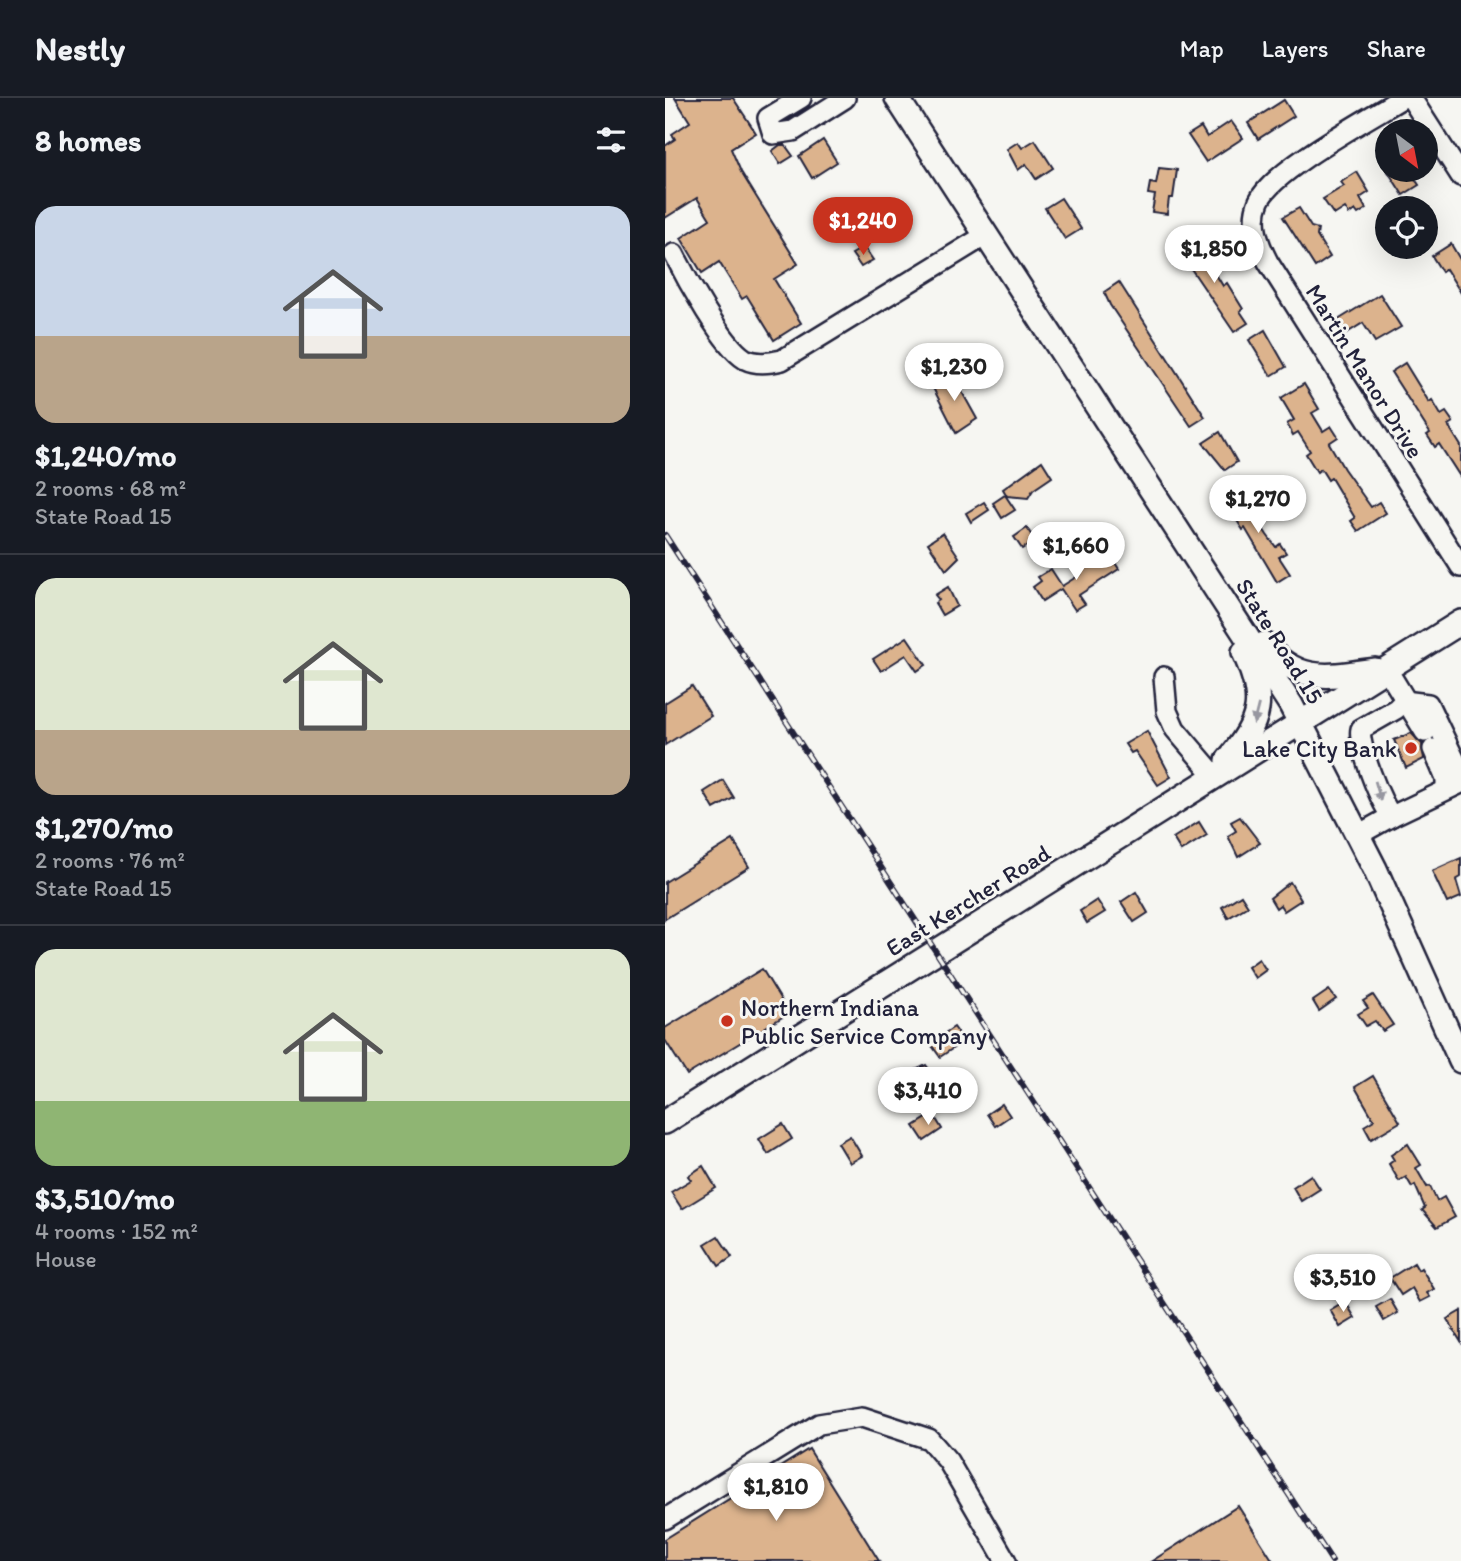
<!DOCTYPE html>
<html lang="en">
<head>
<meta charset="utf-8">
<style>
	:root { --surface:#171b24; --page:#242831; --text:#f1f3f6; --muted:#9ea1a6; --line:#363941; --accent:#c8321e }
	body { margin:0; font-family:Itim,sans-serif; background:var(--page); color:var(--text); height:100vh; display:flex; flex-direction:column; font-size:26px; white-space:nowrap }
	* { box-sizing:border-box; margin:0 }
	p { font-size:23px; color:var(--muted) }
	.icon { flex:none; width:38px; height:38px; fill:none; stroke:currentColor; stroke-width:2; stroke-linecap:round; stroke-linejoin:round }
	.map { position:relative; flex:1; overflow:hidden }
	.drawer { display:flex; flex-direction:column; background:var(--surface); width:665px }
	.drawer>* { flex:none }
	.needle { width:46px; rotate:148deg }
	.controls { position:absolute; left:710px; top:21px; display:grid; gap:14px }
	.controls a { display:grid; place-items:center; width:63px; height:63px; border-radius:50%; background:var(--surface); box-shadow:0 7px 28px #0002; font-size:35px }
	.price { position:absolute; translate:-50% -60px; padding:0 16px; border-radius:24px; background:#fff; color:#222; font-size:23px; line-height:46px; filter:drop-shadow(0 2px 4px #0008) }
	.price::after { content:''; position:absolute; left:50%; top:42px; width:21px; height:16px; margin-left:-10px; background:inherit; clip-path:polygon(0 0,100% 0,50% 100%) }
	.price.active { background:var(--accent); color:#fff }
	ul { padding:0; list-style:none }
	li { display:grid; align-content:center; gap:14px; height:371px; padding:0 35px }
	li+li { border-top:2px solid var(--line) }
	li span { display:grid; place-items:center; height:217px; border-radius:21px; color:#555 }
	li>.icon { margin-inline-start:auto }
	span .icon { width:126px; height:126px; fill:#fffc; stroke-width:1 }
	li b { font-size:30px }
	h2 { display:flex; justify-content:space-between; align-items:center; height:84px; padding:0 35px; font-size:30px }
	header { display:flex; align-items:center; gap:42px; box-sizing:border-box; height:98px; padding:0 35px; background:var(--surface); border-bottom:2px solid var(--line) }
	header strong { font-size:33px }
	nav { display:flex; gap:38px; margin-inline-start:auto; font-size:24px }
	main { display:flex; flex:1; min-height:0 }
	.map>svg:first-child { display:block }
	.building { fill:#dcb38d; stroke:#22223b; stroke-width:2 }
	.lines { fill:none; stroke-linecap:round; stroke-linejoin:round }
	.minor-casing { stroke:#22223b; stroke-width:24 }
	.major-casing { stroke:#22223b; stroke-width:28 }
	.minor { stroke:#f6f6f2; stroke-width:19 }
	.major { stroke:#f6f6f2; stroke-width:23 }
	.rail-casing { stroke:#22223b; stroke-width:6 }
	.rail { stroke:#f6f6f2; stroke-width:3.5; stroke-dasharray:10; stroke-linecap:butt }
	.oneway { fill:#9797a0 }
	.poi-dot { fill:#c8321e; stroke:#f6f6f2; stroke-width:2.5 }
	.labels { text-anchor:middle; dominant-baseline:central; stroke-width:6; stroke-linejoin:round; paint-order:stroke }
	.street-label { font-size:24px; fill:#22223b; stroke:#f6f6f2 }
	.poi-label { font-size:24px; fill:#22223b; stroke:#f6f6f2; text-anchor:end }
</style>
</head>
<body>
<header>
<strong>Nestly</strong>
<nav><a>Map</a><a>Layers</a><a>Share</a></nav>
</header>
<main>
<section class="drawer">
<h2>8 homes<svg class="icon" aria-label="filters" viewBox="0 0 24 24"><path d="M4 7h16M4 17h16"/><circle cx="9" cy="7" r="2"/><circle cx="15" cy="17" r="2"/></svg></h2>
<ul>
<li><span style="background:linear-gradient(#c9d6e8 60%,#b9a48a 0)"><svg class="icon" aria-label="home" viewBox="0 0 24 24"><path d="M3 11l9-7 9 7M6 9v11h12V9"/></svg></span><div><b>$1,240/mo</b><p>2 rooms · 68 m²</p><p>State Road 15</p></div></li>
<li><span style="background:linear-gradient(#dfe7d0 70%,#b9a48a 0)"><svg class="icon" aria-label="home" viewBox="0 0 24 24"><path d="M3 11l9-7 9 7M6 9v11h12V9"/></svg></span><div><b>$1,270/mo</b><p>2 rooms · 76 m²</p><p>State Road 15</p></div></li>
<li><span style="background:linear-gradient(#dfe7d0 70%,#8fb573 0)"><svg class="icon" aria-label="home" viewBox="0 0 24 24"><path d="M3 11l9-7 9 7M6 9v11h12V9"/></svg></span><div><b>$3,510/mo</b><p>4 rooms · 152 m²</p><p>House</p></div></li>
</ul>
</section>
<div class="map">
<svg width="796" height="1463" viewBox="0 0 796 1463">
	<rect width="100%" height="100%" fill="#f6f6f2"/>
	<filter id="ink" filterUnits="userSpaceOnUse"><feTurbulence type="fractalNoise" baseFrequency=".0143" numOctaves="2"/><feDisplacementMap in="SourceGraphic" scale="14" xChannelSelector="R" yChannelSelector="G"/><feConvolveMatrix kernelMatrix="1 2 1 2 8 2 1 2 1" color-interpolation-filters="sRGB"/></filter>
	<g filter="url(#ink)">
		<g class="building">
			<path d="M 10,0 L 68,0 L 91,35 L 66,51 L 76,74 L 133,166 L 109,181 L 136,225 L 109,242 L 82,198 L 77,201 L 54,164 L 37,175 L 16,140 L 45,121 L 32,100 L 0,120 L 0,48 L 10,41 L 7,36 L 25,24 Z"/>
			<path d="M 619,2 L 629,18 L 593,41 L 583,25 Z"/>
			<path d="M 566,23 L 578,40 L 541,64 L 523,37 L 536,29 L 542,39 Z"/>
			<path d="M 158,42 L 172,64 L 147,80 L 134,58 Z"/>
			<path d="M 370,42 L 388,70 L 371,81 L 361,66 L 353,72 L 342,51 L 353,44 L 357,50 Z"/>
			<path d="M 115,47 L 120,47 L 128,58 L 115,66 L 107,53 Z"/>
			<path d="M 494,70 L 512,72 L 508,100 L 504,100 L 502,116 L 487,114 L 490,97 L 483,96 L 485,85 L 491,86 Z"/>
			<path d="M 722,72 L 744,72 L 754,87 L 738,97 Z"/>
			<path d="M 692,74 L 704,94 L 695,100 L 701,111 L 693,116 L 690,112 L 684,116 L 680,110 L 669,117 L 658,101 L 679,88 L 676,84 Z"/>
			<path d="M 396,100 L 416,131 L 400,141 L 380,110 Z"/>
			<path d="M 634,110 L 646,129 L 653,131 L 652,138 L 665,159 L 650,169 L 618,119 Z"/>
			<path d="M 205,113 L 214,127 L 193,140 L 184,126 Z"/>
			<path d="M 534,141 L 541,153 L 538,155 L 558,188 L 562,185 L 578,211 L 575,213 L 583,225 L 569,234 L 514,153 Z"/>
			<path d="M 786,146 L 796,163 L 796,195 L 781,171 L 777,174 L 767,158 Z"/>
			<path d="M 199,149 L 208,162 L 196,169 L 187,156 Z"/>
			<path d="M 454,184 L 540,319 L 526,328 L 445,207 L 439,194 Z"/>
			<path d="M 715,196 L 736,229 L 710,244 L 698,225 L 682,235 L 673,222 Z"/>
			<path d="M 600,232 L 621,269 L 606,278 L 584,242 Z"/>
			<path d="M 740,265 L 764,304 L 767,302 L 776,317 L 781,314 L 788,324 L 783,327 L 796,348 L 796,380 L 774,346 L 770,349 L 762,337 L 765,335 L 726,274 Z"/>
			<path d="M 287,276 L 312,321 L 291,335 L 267,288 Z"/>
			<path d="M 639,286 L 654,311 L 647,315 L 658,333 L 666,328 L 673,339 L 664,345 L 679,371 L 706,409 L 714,404 L 721,415 L 693,433 L 686,423 L 690,420 L 666,380 L 663,382 L 656,371 L 652,374 L 641,356 L 645,353 L 633,334 L 628,337 L 622,326 L 629,322 L 616,300 Z"/>
			<path d="M 555,334 L 572,364 L 560,372 L 538,345 Z"/>
			<path d="M 377,363 L 387,379 L 368,392 L 363,400 L 342,398 L 338,391 Z"/>
			<path d="M 577,388 L 583,398 L 579,401 L 602,437 L 611,449 L 615,446 L 621,455 L 614,459 L 625,476 L 612,484 L 580,430 L 578,432 L 564,410 L 569,406 L 563,396 Z"/>
			<path d="M 340,397 L 350,412 L 337,420 L 328,405 Z"/>
			<path d="M 319,404 L 324,412 L 306,424 L 301,415 Z"/>
			<path d="M 362,430 L 370,443 L 357,451 L 349,439 Z"/>
			<path d="M 278,435 L 294,459 L 281,472 L 263,445 Z"/>
			<path d="M 445,457 L 454,471 L 414,497 L 420,506 L 410,512 L 396,491 L 377,503 L 368,489 L 376,483 L 373,479 L 386,471 L 397,488 L 416,476 L 413,471 L 424,465 L 426,469 Z"/>
			<path d="M 283,489 L 292,508 L 277,517 L 270,505 L 274,502 L 270,497 Z"/>
			<path d="M 242,539 L 261,567 L 252,573 L 241,557 L 216,573 L 208,561 Z"/>
			<path d="M 27,588 L 46,618 L 0,647 L 0,605 Z"/>
			<path d="M 482,633 L 506,679 L 493,687 L 470,653 L 466,655 L 460,646 Z"/>
			<path d="M 746,635 L 757,646 L 759,661 L 741,670 L 729,642 Z"/>
			<path d="M 58,682 L 69,700 L 49,711 L 39,694 Z"/>
			<path d="M 575,719 L 595,745 L 573,759 L 563,738 L 571,733 L 566,724 Z"/>
			<path d="M 534,724 L 542,737 L 516,753 L 508,740 Z"/>
			<path d="M 68,742 L 84,769 L 0,821 L 0,784 Z"/>
			<path d="M 796,760 L 796,779 L 791,782 L 796,799 L 782,805 L 767,773 Z"/>
			<path d="M 625,784 L 636,802 L 619,813 L 615,807 L 611,810 L 605,800 Z"/>
			<path d="M 471,794 L 483,815 L 469,824 L 456,804 Z"/>
			<path d="M 576,797 L 583,808 L 563,820 L 557,809 Z"/>
			<path d="M 432,802 L 440,814 L 422,825 L 415,813 Z"/>
			<path d="M 594,861 L 601,872 L 590,880 L 583,869 Z"/>
			<path d="M 97,871 L 124,915 L 22,977 L 0,942 L 0,930 Z"/>
			<path d="M 664,892 L 671,901 L 654,913 L 648,903 Z"/>
			<path d="M 708,897 L 728,927 L 718,933 L 710,923 L 701,928 L 693,916 L 703,910 L 698,903 Z"/>
			<path d="M 289,929 L 299,943 L 275,959 L 265,945 Z"/>
			<path d="M 261,967 L 269,978 L 257,985 L 267,1000 L 252,1009 L 234,980 Z"/>
			<path d="M 708,978 L 735,1024 L 706,1041 L 699,1028 L 709,1022 L 690,989 Z"/>
			<path d="M 337,1006 L 345,1018 L 330,1028 L 322,1016 Z"/>
			<path d="M 268,1016 L 277,1031 L 259,1043 L 249,1028 Z"/>
			<path d="M 118,1026 L 127,1041 L 103,1056 L 94,1041 Z"/>
			<path d="M 185,1038 L 197,1058 L 185,1065 L 173,1045 Z"/>
			<path d="M 743,1046 L 756,1067 L 751,1070 L 762,1089 L 765,1088 L 772,1103 L 779,1099 L 790,1119 L 772,1129 L 757,1112 L 760,1110 L 750,1087 L 747,1089 L 741,1079 L 734,1083 L 724,1066 L 729,1062 L 726,1057 Z"/>
			<path d="M 38,1068 L 51,1090 L 17,1111 L 6,1094 L 26,1082 L 23,1078 Z"/>
			<path d="M 646,1077 L 655,1091 L 636,1103 L 628,1089 Z"/>
			<path d="M 53,1138 L 67,1159 L 54,1168 L 40,1146 Z"/>
			<path d="M 749,1165 L 753,1172 L 756,1170 L 769,1191 L 762,1195 L 765,1199 L 755,1204 L 747,1190 L 736,1197 L 725,1180 Z"/>
			<path d="M 725,1201 L 733,1215 L 719,1223 L 711,1209 Z"/>
			<path d="M 680,1203 L 690,1220 L 675,1229 L 665,1212 Z"/>
			<path d="M 796,1213 L 796,1244 L 782,1221 Z"/>
			<path d="M 144,1351 L 214,1463 L 0,1463 L 0,1441 Z"/>
			<path d="M 573,1408 L 608,1463 L 487,1463 Z"/>
		</g>
		<g class="lines">
			<g class="minor-casing">
				<g id="minor">
					<path d="M 136,0 L 103,20 L 108,36 L 128,33 L 180,0"/>
					<path d="M 737,0 C 705,20 608,72 594,103 C 585,124 593,145 603,164 L 796,469"/>
					<path d="M 746,0 L 796,78"/>
					<path d="M 9,156 C 21,180 58,248 80,261 C 92,267 105,265 117,262 L 321,137"/>
					<path d="M 721,570 L 760,634"/>
					<path d="M 499,579 L 502,613 L 510,631 L 550,678"/>
					<path d="M 768,651 L 781,681 L 781,691"/>
					<path d="M 796,675 L 763,606 L 739,603 L 731,611 L 696,631 C 692,645 716,707 727,718 L 796,685"/>
					<path d="M 693,737 L 727,718"/>
					<path d="M 0,1421 L 154,1326 L 197,1319 L 264,1341 L 283,1363 L 341,1463"/>
				</g>
			</g>
			<g class="major-casing">
				<g id="major">
					<path d="M 232,0 L 626,607 L 710,771 L 796,963"/>
					<path d="M 599,546 C 633,586 662,579 710,572"/>
					<path d="M 563,662 C 597,623 601,601 579,554"/>
					<path d="M 0,1024 L 796,524"/>
				</g>
			</g>
			<use href="#minor" class="minor"/>
			<use href="#major" class="major"/>
			<g class="rail-casing">
				<path id="rail" d="M 0,437 L 667,1463"/>
			</g>
			<use href="#rail" class="rail"/>
		</g>
		<defs><path id="oneway-solid" d="M-6-.8H1V-3.2L6.5 0L1 3.2V.8H-6Z" transform="scale(1.75)"/></defs>
		<g class="oneway">
			<use href="#oneway-solid" transform="translate(591 616) rotate(104)"/>
			<use href="#oneway-solid" transform="translate(713 693) rotate(74)"/>
		</g>
	</g>
	<g class="poi-dot">
		<circle cx="746" cy="650" r="7"/>
		<circle cx="62" cy="923" r="7"/>
	</g>
	<g class="labels">
		<g class="street-label">
			<text transform="translate(700 273) rotate(58)">Martin Manor Drive</text>
			<text transform="translate(615 543) rotate(58)">State Road 15</text>
			<text transform="translate(303 802) rotate(-32)">East Kercher Road</text>
		</g>
		<g class="poi-label">
			<text x="732" y="650">Lake City Bank</text>
			<text x="76" y="909" text-anchor="start">Northern Indiana<tspan x="76" dy="28">Public Service Company</tspan></text>
		</g>
	</g>
</svg>
<div class="controls">
<a><svg class="needle" viewBox="-14 -14 28 28"><path d="M0-13l5 13h-10z" fill="#e53935"/><path d="M0 13l5-13h-10z" fill="#9ea1a6"/></svg></a>
<a><svg class="icon" aria-label="locate" viewBox="0 0 24 24"><circle cx="12" cy="12" r="6"/><path d="M12 2v4M12 18v4M2 12h4M18 12h4"/></svg></a>
</div>
<b class="price active" style="left:198px;top:159px">$1,240</b>
<b class="price" style="left:549px;top:187px">$1,850</b>
<b class="price" style="left:289px;top:305px">$1,230</b>
<b class="price" style="left:593px;top:437px">$1,270</b>
<b class="price" style="left:411px;top:484px">$1,660</b>
<b class="price" style="left:263px;top:1029px">$3,410</b>
<b class="price" style="left:678px;top:1216px">$3,510</b>
<b class="price" style="left:111px;top:1425px">$1,810</b>
</div>
</main>
</body>
</html>
